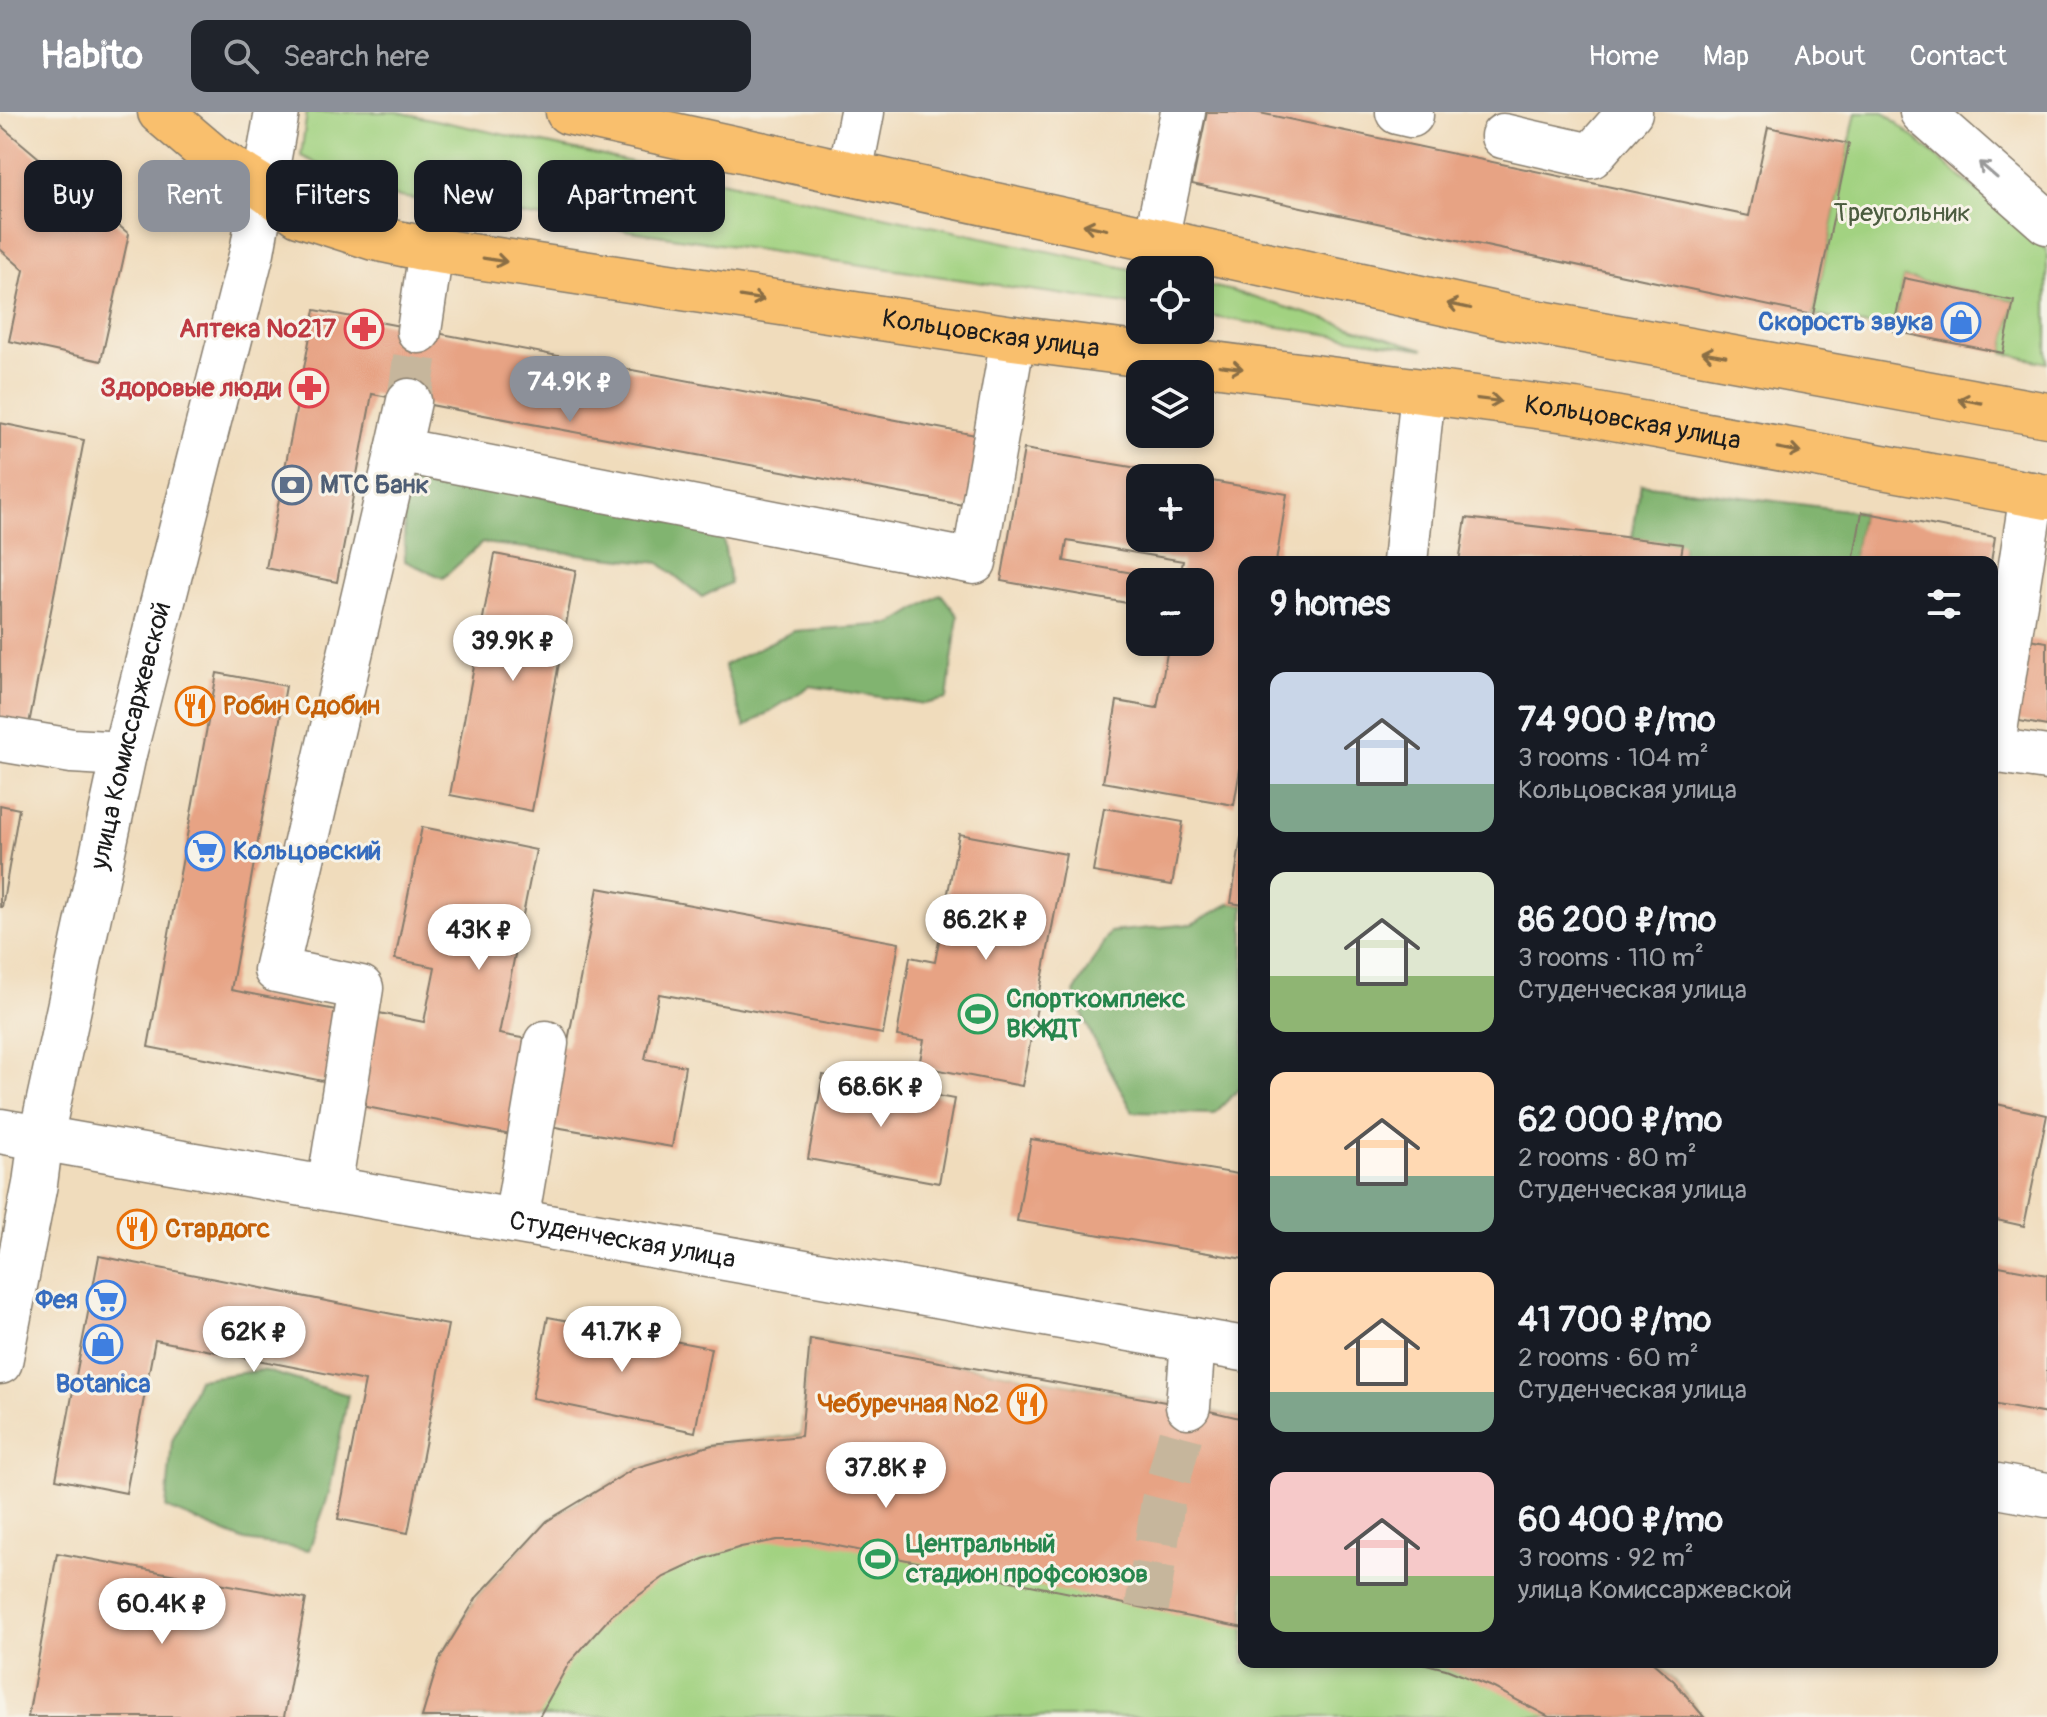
<!DOCTYPE html>
<html lang="en">
<head>
<meta charset="utf-8">
<style>
	:root { --surface:#171b24; --page:#20242c; --text:#f1f3f6; --muted:#9ea1a6; --accent:#8c9099 }
	body { margin:0; font-family:Pangolin,sans-serif; background:var(--page); color:var(--text); height:100vh; display:flex; flex-direction:column; font-size:30px; white-space:nowrap }
	* { box-sizing:border-box; margin:0 }
	p { font-size:26px; color:var(--muted) }
	.icon { flex:none; width:44px; height:44px; fill:none; stroke:currentColor; stroke-width:2; stroke-linecap:round; stroke-linejoin:round }
	.map { position:relative; flex:1; overflow:hidden }
	.panel { position:absolute; left:1238px; top:444px; width:760px; height:1112px; display:flex; flex-direction:column; background:var(--surface); border-radius:16px; box-shadow:0 4px 12px #0003 }
	.panel>* { flex:none }
	.guide { position:absolute; left:24px; top:48px; width:760px; height:72px; display:flex; gap:16px }
	.fabs { position:absolute; left:1126px; top:144px; display:grid; gap:16px }
	.fabs a { display:grid; place-items:center; width:88px; height:88px; border-radius:16px; background:var(--surface); box-shadow:0 4px 12px #0003; font-size:40px }
	.price { position:absolute; translate:-50% -68px; padding:0 18px; border-radius:28px; background:#fff; color:#222; font-size:26px; line-height:52px; filter:drop-shadow(0 2px 4px #0008) }
	.price::after { content:''; position:absolute; left:50%; top:48px; width:24px; height:18px; margin-left:-12px; background:inherit; clip-path:polygon(0 0,100% 0,50% 100%) }
	.price.current { background:var(--accent); color:#fff }
	ul { padding:0; list-style:none }
	li { display:flex; align-items:center; gap:24px; height:200px; padding:0 32px }
	li span { display:grid; place-items:center; flex:none; width:224px; height:160px; border-radius:16px; color:#555 }
	li>.icon { margin-inline-start:auto }
	span .icon { width:96px; height:96px; fill:#fffc; stroke-width:1 }
	li b { font-size:34px }
	h2 { display:flex; justify-content:space-between; align-items:center; height:96px; padding:0 32px; font-size:34px }
	.tag { padding:0 28px; border-radius:16px; background:var(--surface); box-shadow:0 4px 12px #0003; font-size:28px; line-height:72px }
	.tag.current { background:var(--accent); color:#fff }
	header { display:flex; align-items:center; gap:48px; box-sizing:border-box; height:112px; padding:0 40px; background:var(--accent); color:#fff }
	header strong { font-size:38px }
	nav { display:flex; gap:44px; margin-inline-start:auto; font-size:28px }
	.search { width:560px; height:72px; background:var(--page); display:flex; align-items:center; gap:20px; box-sizing:border-box; padding:0 28px; border-radius:16px; color:var(--muted); font-size:30px }
	.map>svg:first-child { display:block }
	.green { fill:#a2d281; stroke:#5f774e; stroke-width:2 }
	.forest { fill:#81b46f; stroke:#4e6846; stroke-width:2 }
	.building { fill:#e7a384 }
	.lines { fill:none; stroke-linecap:round; stroke-linejoin:round }
	.minor-tunnel { stroke:#c6b69c; stroke-width:44; stroke-dasharray:44 22; stroke-linecap:butt }
	.minor-casing { stroke:#867c6c; stroke-width:47 }
	.major-casing { stroke:#867c6c; stroke-width:47 }
	.minor { stroke:#fff; stroke-width:44 }
	.major { stroke:#f9bf6d; stroke-width:44 }
	.oneway { stroke:#999 }
	.oneway2 { stroke:#8a6e44 }
	.labels { text-anchor:middle; dominant-baseline:central; stroke-width:6; stroke-linejoin:round; paint-order:stroke }
	.park-label { font-size:26px; fill:#4b5c3f; stroke:#f7f3e8 }
	.shop-label { font-size:26px; font-weight:bold; fill:#366cbe; stroke:#f7f3e8; text-anchor:end }
	.health-label { font-size:26px; font-weight:bold; fill:#be3a42; stroke:#f7f3e8; text-anchor:end }
	.street-label { font-size:26px; fill:#1c1c1c; stroke:#f7f3e8 }
	.service-label { font-size:26px; font-weight:bold; fill:#4e5e75; stroke:#f7f3e8; text-anchor:start }
	.food-label { font-size:26px; font-weight:bold; fill:#c56008; stroke:#f7f3e8; text-anchor:start }
	.leisure-label { font-size:26px; font-weight:bold; fill:#27864d; stroke:#f7f3e8; text-anchor:start }
</style>
</head>
<body>
<header>
<strong>Habito</strong>
<div class="search"><svg class="icon" aria-label="search" viewBox="0 0 24 24"><circle cx="10" cy="10" r="6"/><path d="M15 15l6 6"/></svg>Search here</div>
<nav><a>Home</a><a>Map</a><a>About</a><a>Contact</a></nav>
</header>
<div class="map">
<svg width="2047" height="1605" viewBox="0 0 2047 1605">
	<rect width="100%" height="100%" fill="#f7f3e8"/>
	<filter id="ink" filterUnits="userSpaceOnUse"><feTurbulence type="fractalNoise" baseFrequency=".0125" numOctaves="2"/><feDisplacementMap in="SourceGraphic" scale="16" xChannelSelector="R" yChannelSelector="G"/><feConvolveMatrix kernelMatrix="1 2 1 2 8 2 1 2 1" color-interpolation-filters="sRGB"/></filter>
	<filter id="wash" filterUnits="userSpaceOnUse"><feTurbulence type="fractalNoise" baseFrequency=".006" numOctaves="4" result="noise"/><feDisplacementMap in="SourceGraphic" scale="32" xChannelSelector="R" yChannelSelector="G"/><feGaussianBlur stdDeviation="1.8" result="paint"/><feColorMatrix in="noise" values="0 0 0 0 0 0 0 0 0 0 0 0 0 0 0 0 0 1.4 0 .05"/><feComposite in="paint" operator="in"/></filter>
	<g filter="url(#wash)">
		<rect width="100%" height="100%" fill="#f0dcbc"/>
		<g class="green">
			<path d="M 307,0 L 398,0 L 1140,159 L 1140,194 L 380,82 L 301,44 Z"/>
			<path d="M 1856,0 L 1884,0 L 2047,138 L 2047,251 L 2003,241 L 2014,189 L 1904,166 L 1893,219 L 1813,203 Z"/>
			<path d="M 1200,172 L 1229,178 L 1424,237 L 1200,203 Z"/>
			<path d="M 810,1227 L 1188,1294 L 1244,1307 L 1244,1550 L 1652,1550 L 1674,1569 L 1704,1605 L 422,1605 L 439,1548 L 477,1485 L 547,1409 L 635,1356 L 712,1333 L 801,1323 Z"/>
		</g>
		<g class="forest">
			<path d="M 403,364 L 437,367 L 650,403 L 723,424 L 730,471 L 702,485 L 659,451 L 482,431 L 443,466 L 405,449 Z"/>
			<path d="M 1641,372 L 1862,400 L 1853,450 L 1680,450 L 1683,433 L 1632,426 Z"/>
			<path d="M 941,482 L 958,504 L 947,587 L 924,592 L 810,574 L 745,615 L 724,553 L 794,519 L 892,512 Z"/>
			<path d="M 1231,791 L 1244,793 L 1244,972 L 1214,1002 L 1133,1000 L 1093,926 L 1074,881 L 1110,820 L 1192,812 Z"/>
			<path d="M 263,1258 L 348,1283 L 329,1382 L 309,1438 L 245,1429 L 166,1396 L 172,1329 L 198,1267 Z"/>
		</g>
		<g id="blocks">
			<g class="building">
				<path d="M 1207,0 L 1255,0 L 1749,104 L 1768,15 L 1849,32 L 1813,203 L 1192,72 Z"/>
				<path d="M 0,13 L 129,122 L 101,249 L 9,229 L 24,158 L 0,137 Z"/>
				<path d="M 1904,166 L 2014,189 L 2003,241 L 1893,219 Z"/>
				<path d="M 315,198 L 981,324 L 968,394 L 372,282 L 337,470 L 266,456 Z"/>
				<path d="M 0,311 L 84,328 L 29,612 L 0,606 Z"/>
				<path d="M 1024,337 L 1185,364 L 1140,366 L 1140,426 L 1200,426 L 1200,367 L 1287,382 L 1276,450 L 1244,450 L 1244,634 L 1234,693 L 1103,670 L 1117,589 L 1157,596 L 1169,530 L 1200,530 L 1200,470 L 1179,470 L 1183,449 L 1067,429 L 1064,449 L 1139,462 L 1133,492 L 1001,469 Z"/>
				<path d="M 1862,400 L 1995,425 L 1991,450 L 1853,450 Z"/>
				<path d="M 1466,406 L 1683,432 L 1680,450 L 1459,450 Z"/>
				<path d="M 495,442 L 576,458 L 532,699 L 450,683 Z"/>
				<path d="M 2029,527 L 2047,530 L 2047,614 L 2014,608 Z"/>
				<path d="M 217,561 L 286,574 L 231,878 L 373,905 L 374,900 L 424,910 L 435,855 L 395,847 L 422,715 L 536,738 L 499,922 L 567,934 L 598,776 L 899,831 L 883,922 L 659,882 L 645,947 L 685,954 L 672,1035 L 514,1008 L 511,1023 L 356,993 L 359,976 L 148,935 Z"/>
				<path d="M 0,693 L 19,697 L 2,795 L 0,795 Z"/>
				<path d="M 1104,696 L 1183,710 L 1172,773 L 1093,760 Z"/>
				<path d="M 959,722 L 1066,742 L 1022,974 L 919,954 L 924,928 L 897,924 L 910,845 L 935,850 Z"/>
				<path d="M 1241,726 L 1244,726 L 1244,793 L 1231,791 Z"/>
				<path d="M 823,963 L 954,987 L 939,1071 L 808,1047 Z"/>
				<path d="M 1992,991 L 2047,1003 L 2024,1114 L 1992,1107 Z"/>
				<path d="M 1031,1027 L 1244,1063 L 1244,1147 L 1017,1109 Z"/>
				<path d="M 99,1144 L 448,1213 L 408,1421 L 338,1407 L 365,1269 L 155,1228 L 126,1381 L 56,1367 Z"/>
				<path d="M 1994,1153 L 2047,1163 L 2047,1302 L 1992,1292 Z"/>
				<path d="M 548,1205 L 711,1236 L 695,1320 L 532,1286 Z"/>
				<path d="M 810,1227 L 1188,1294 L 1244,1307 L 1244,1516 L 808,1428 L 777,1428 L 741,1435 L 703,1447 L 664,1465 L 612,1503 L 569,1551 L 539,1605 L 422,1605 L 439,1548 L 477,1485 L 547,1409 L 635,1356 L 712,1333 L 801,1324 Z"/>
				<path d="M 57,1441 L 306,1487 L 284,1605 L 28,1605 Z"/>
				<path d="M 1418,1550 L 1652,1550 L 1674,1569 L 1704,1605 L 1549,1605 L 1494,1576 L 1446,1557 Z"/>
			</g>
		</g>
	</g>
	<g filter="url(#ink)">
		<use href="#blocks" fill-opacity="0" stroke="#867c6c" stroke-width="2"/>
		<g class="lines">
			<g class="minor-tunnel">
				<path d="M 409,289 L 419,219"/>
				<path d="M 1147,1496 L 1163,1389 L 1188,1294"/>
			</g>
			<g class="minor-casing">
				<g id="minor">
					<path d="M 1398,0 L 1411,3"/>
					<path d="M 1922,0 L 2047,110"/>
					<path d="M 1503,24 L 1591,44 L 1630,0"/>
					<path d="M 850,61 L 862,0"/>
					<path d="M 1156,128 L 1183,0"/>
					<path d="M 419,219 L 431,138"/>
					<path d="M 409,289 L 398,338 L 974,450 L 1013,226"/>
					<path d="M 2032,382 L 1992,638 L 2047,646"/>
					<path d="M 1405,450 L 1423,280"/>
					<path d="M 0,627 L 72,639 L 124,642"/>
					<path id="s1" d="M 0,1019 L 1244,1237"/>
					<path d="M 329,1076 L 361,876 L 276,858 L 398,338"/>
					<path d="M 516,1109 L 546,931"/>
					<path id="s2" d="M 0,1250 L 35,1072 L 41,1025 L 124,642 L 252,140 L 277,0"/>
					<path d="M 1188,1294 L 1193,1228"/>
					<path d="M 1992,1373 L 2047,1383"/>
				</g>
			</g>
			<g class="major-casing">
				<g id="major">
					<path id="s3" d="M 160,0 L 213,45 L 263,76 L 299,102 L 374,126 L 431,138 L 1013,226 L 1575,299 L 2047,385"/>
					<path d="M 568,0 L 1508,205 L 2047,303"/>
				</g>
			</g>
			<use href="#minor" class="minor"/>
			<use href="#major" class="major"/>
		</g>
		<defs><path id="oneway-shaft" d="M-6 0H5M1.5-3L5.5 0L1.5 3" fill="none" stroke-width="1.6" stroke-linecap="round" stroke-linejoin="round" transform="scale(2)"/></defs>
		<use class="oneway" href="#oneway-shaft" transform="translate(1988 58) rotate(-139)"/>
		<g class="oneway2">
			<use href="#oneway-shaft" transform="translate(1095 115) rotate(-168)"/>
			<use href="#oneway-shaft" transform="translate(495 148) rotate(9)"/>
			<use href="#oneway-shaft" transform="translate(752 186) rotate(9)"/>
			<use href="#oneway-shaft" transform="translate(1459 194) rotate(-168)"/>
			<use href="#oneway-shaft" transform="translate(1714 242) rotate(-170)"/>
			<use href="#oneway-shaft" transform="translate(1231 255) rotate(7)"/>
			<use href="#oneway-shaft" transform="translate(1489 288) rotate(7)"/>
			<use href="#oneway-shaft" transform="translate(1970 289) rotate(-170)"/>
			<use href="#oneway-shaft" transform="translate(1789 338) rotate(10)"/>
		</g>
	</g>
	<defs>
		<g id="shop-ring" transform="scale(2)"><circle r="9.5" fill="#f7f3e8" stroke="#3f7fe0" stroke-width="1.5"/><path d="M-5-2.5h2.3a2.7 3.5 0 0 1 5.4 0H5L5.5 6h-11ZM-1.5-2.5h3a1.5 2.3 0 0 0-3 0Z" fill="#3f7fe0"/></g>
		<g id="pharmacy-ring" transform="scale(2)"><circle r="9.5" fill="#f7f3e8" stroke="#e0444e" stroke-width="1.5"/><path d="M-2-6h4v4h4v4h-4v4h-4v-4h-4v-4h4Z" fill="#e0444e"/></g>
		<g id="bank-ring" transform="scale(2)"><circle r="9.5" fill="#f7f3e8" stroke="#5c6f8a" stroke-width="1.5"/><path d="M-6-4H6V4H-6ZM0-2.3a2.3 2.3 0 1 0 0 4.6a2.3 2.3 0 1 0 0-4.6Z" fill="#5c6f8a"/></g>
		<g id="restaurant-ring" transform="scale(2)"><circle r="9.5" fill="#f7f3e8" stroke="#e8710a" stroke-width="1.5"/><path d="M-5-6h1v4h1v-4h1v4h1v-4h1v5L-1.5 .5V6h-2V.5L-5-1ZM5-6V6H3V1.5H1.5Q1.5-4 5-6Z" fill="#e8710a"/></g>
		<g id="supermarket-ring" transform="scale(2)"><circle r="9.5" fill="#f7f3e8" stroke="#3f7fe0" stroke-width="1.5"/><path d="M-6-5.5h2.5l.6 2H6L4.5 2H-2.5L-4.4-4H-6ZM-1.5 3.2a1.3 1.3 0 1 0 .1 0ZM3 3.2a1.3 1.3 0 1 0 .1 0Z" fill="#3f7fe0"/></g>
		<g id="stadium-ring" transform="scale(2)"><circle r="9.5" fill="#f7f3e8" stroke="#2e9e5b" stroke-width="1.5"/><path d="M0-5a6.5 5 0 1 0 0 10a6.5 5 0 1 0 0-10ZM-3.5-1.8h7v3.6h-7Z" fill="#2e9e5b"/></g>
	</defs>
	<g fill-rule="evenodd">
		<use href="#shop-ring" x="1961" y="210"/>
		<use href="#pharmacy-ring" x="364" y="217"/>
		<use href="#pharmacy-ring" x="309" y="276"/>
		<use href="#bank-ring" x="292" y="373"/>
		<use href="#restaurant-ring" x="195" y="594"/>
		<use href="#supermarket-ring" x="205" y="739"/>
		<use href="#stadium-ring" x="978" y="902"/>
		<use href="#restaurant-ring" x="137" y="1117"/>
		<use href="#supermarket-ring" x="106" y="1188"/>
		<use href="#shop-ring" x="103" y="1232"/>
		<use href="#restaurant-ring" x="1027" y="1292"/>
		<use href="#stadium-ring" x="878" y="1447"/>
	</g>
	<g class="labels">
		<g class="park-label">
			<text x="1902" y="101">Треугольник</text>
		</g>
		<g class="shop-label">
			<text x="1933" y="210">Скорость звука</text>
			<text x="233" y="739" text-anchor="start">Кольцовский</text>
			<text x="78" y="1188">Фея</text>
			<text x="103" y="1272" text-anchor="middle">Botanica</text>
		</g>
		<g class="health-label">
			<text x="336" y="217">Аптека №217</text>
			<text x="281" y="276">Здоровые люди</text>
		</g>
		<g class="street-label">
			<text stroke="none"><textPath href="#s3" startOffset="876">Кольцовская улица</textPath></text>
			<text stroke="none"><textPath href="#s3" startOffset="1524">Кольцовская улица</textPath></text>
			<text stroke="none"><textPath href="#s2" startOffset="640">улица Комиссаржевской</textPath></text>
			<text stroke="none"><textPath href="#s1" startOffset="632">Студенческая улица</textPath></text>
		</g>
		<g class="service-label">
			<text x="320" y="373">МТС Банк</text>
		</g>
		<g class="food-label">
			<text x="223" y="594">Робин Сдобин</text>
			<text x="165" y="1117">Стардогс</text>
			<text x="999" y="1292" text-anchor="end">Чебуречная №2</text>
		</g>
		<g class="leisure-label">
			<text x="1006" y="887">Спорткомплекс<tspan x="1006" dy="30">ВКЖДТ</tspan></text>
			<text x="906" y="1432">Центральный<tspan x="906" dy="30">стадион профсоюзов</tspan></text>
		</g>
	</g>
</svg>
<div class="fabs">
<a><svg class="icon" aria-label="locate" viewBox="0 0 24 24"><circle cx="12" cy="12" r="6"/><path d="M12 2v4M12 18v4M2 12h4M18 12h4"/></svg></a>
<a><svg class="icon" aria-label="layers" viewBox="0 0 24 24"><path d="M12 4l9 5-9 5-9-5zM3 14l9 5 9-5"/></svg></a>
<a>+</a>
<a>−</a>
</div>
<b class="price current" style="left:570px;top:312px">74.9K ₽</b>
<b class="price" style="left:513px;top:571px">39.9K ₽</b>
<b class="price" style="left:986px;top:850px">86.2K ₽</b>
<b class="price" style="left:479px;top:860px">43K ₽</b>
<b class="price" style="left:881px;top:1017px">68.6K ₽</b>
<b class="price" style="left:254px;top:1262px">62K ₽</b>
<b class="price" style="left:622px;top:1262px">41.7K ₽</b>
<b class="price" style="left:886px;top:1398px">37.8K ₽</b>
<b class="price" style="left:162px;top:1534px">60.4K ₽</b>
<div class="guide">
<a class="tag">Buy</a>
<a class="tag current">Rent</a>
<a class="tag">Filters</a>
<a class="tag">New</a>
<a class="tag">Apartment</a>
</div>
<section class="panel">
<h2>9 homes<svg class="icon" aria-label="filters" viewBox="0 0 24 24"><path d="M4 7h16M4 17h16"/><circle cx="9" cy="7" r="2"/><circle cx="15" cy="17" r="2"/></svg></h2>
<ul>
<li><span style="background:linear-gradient(#c9d6e8 70%,#7fa58c 0)"><svg class="icon" aria-label="home" viewBox="0 0 24 24"><path d="M3 11l9-7 9 7M6 9v11h12V9"/></svg></span><div><b>74 900 ₽/mo</b><p>3 rooms · 104 m²</p><p>Кольцовская улица</p></div></li>
<li><span style="background:linear-gradient(#dfe7d0 65%,#8fb573 0)"><svg class="icon" aria-label="home" viewBox="0 0 24 24"><path d="M3 11l9-7 9 7M6 9v11h12V9"/></svg></span><div><b>86 200 ₽/mo</b><p>3 rooms · 110 m²</p><p>Студенческая улица</p></div></li>
<li><span style="background:linear-gradient(#ffd9b3 65%,#7fa58c 0)"><svg class="icon" aria-label="home" viewBox="0 0 24 24"><path d="M3 11l9-7 9 7M6 9v11h12V9"/></svg></span><div><b>62 000 ₽/mo</b><p>2 rooms · 80 m²</p><p>Студенческая улица</p></div></li>
<li><span style="background:linear-gradient(#ffd9b3 75%,#7fa58c 0)"><svg class="icon" aria-label="home" viewBox="0 0 24 24"><path d="M3 11l9-7 9 7M6 9v11h12V9"/></svg></span><div><b>41 700 ₽/mo</b><p>2 rooms · 60 m²</p><p>Студенческая улица</p></div></li>
<li><span style="background:linear-gradient(#f6c9c9 65%,#8fb573 0)"><svg class="icon" aria-label="home" viewBox="0 0 24 24"><path d="M3 11l9-7 9 7M6 9v11h12V9"/></svg></span><div><b>60 400 ₽/mo</b><p>3 rooms · 92 m²</p><p>улица Комиссаржевской</p></div></li>
</ul>
</section>
</div>
</body>
</html>
